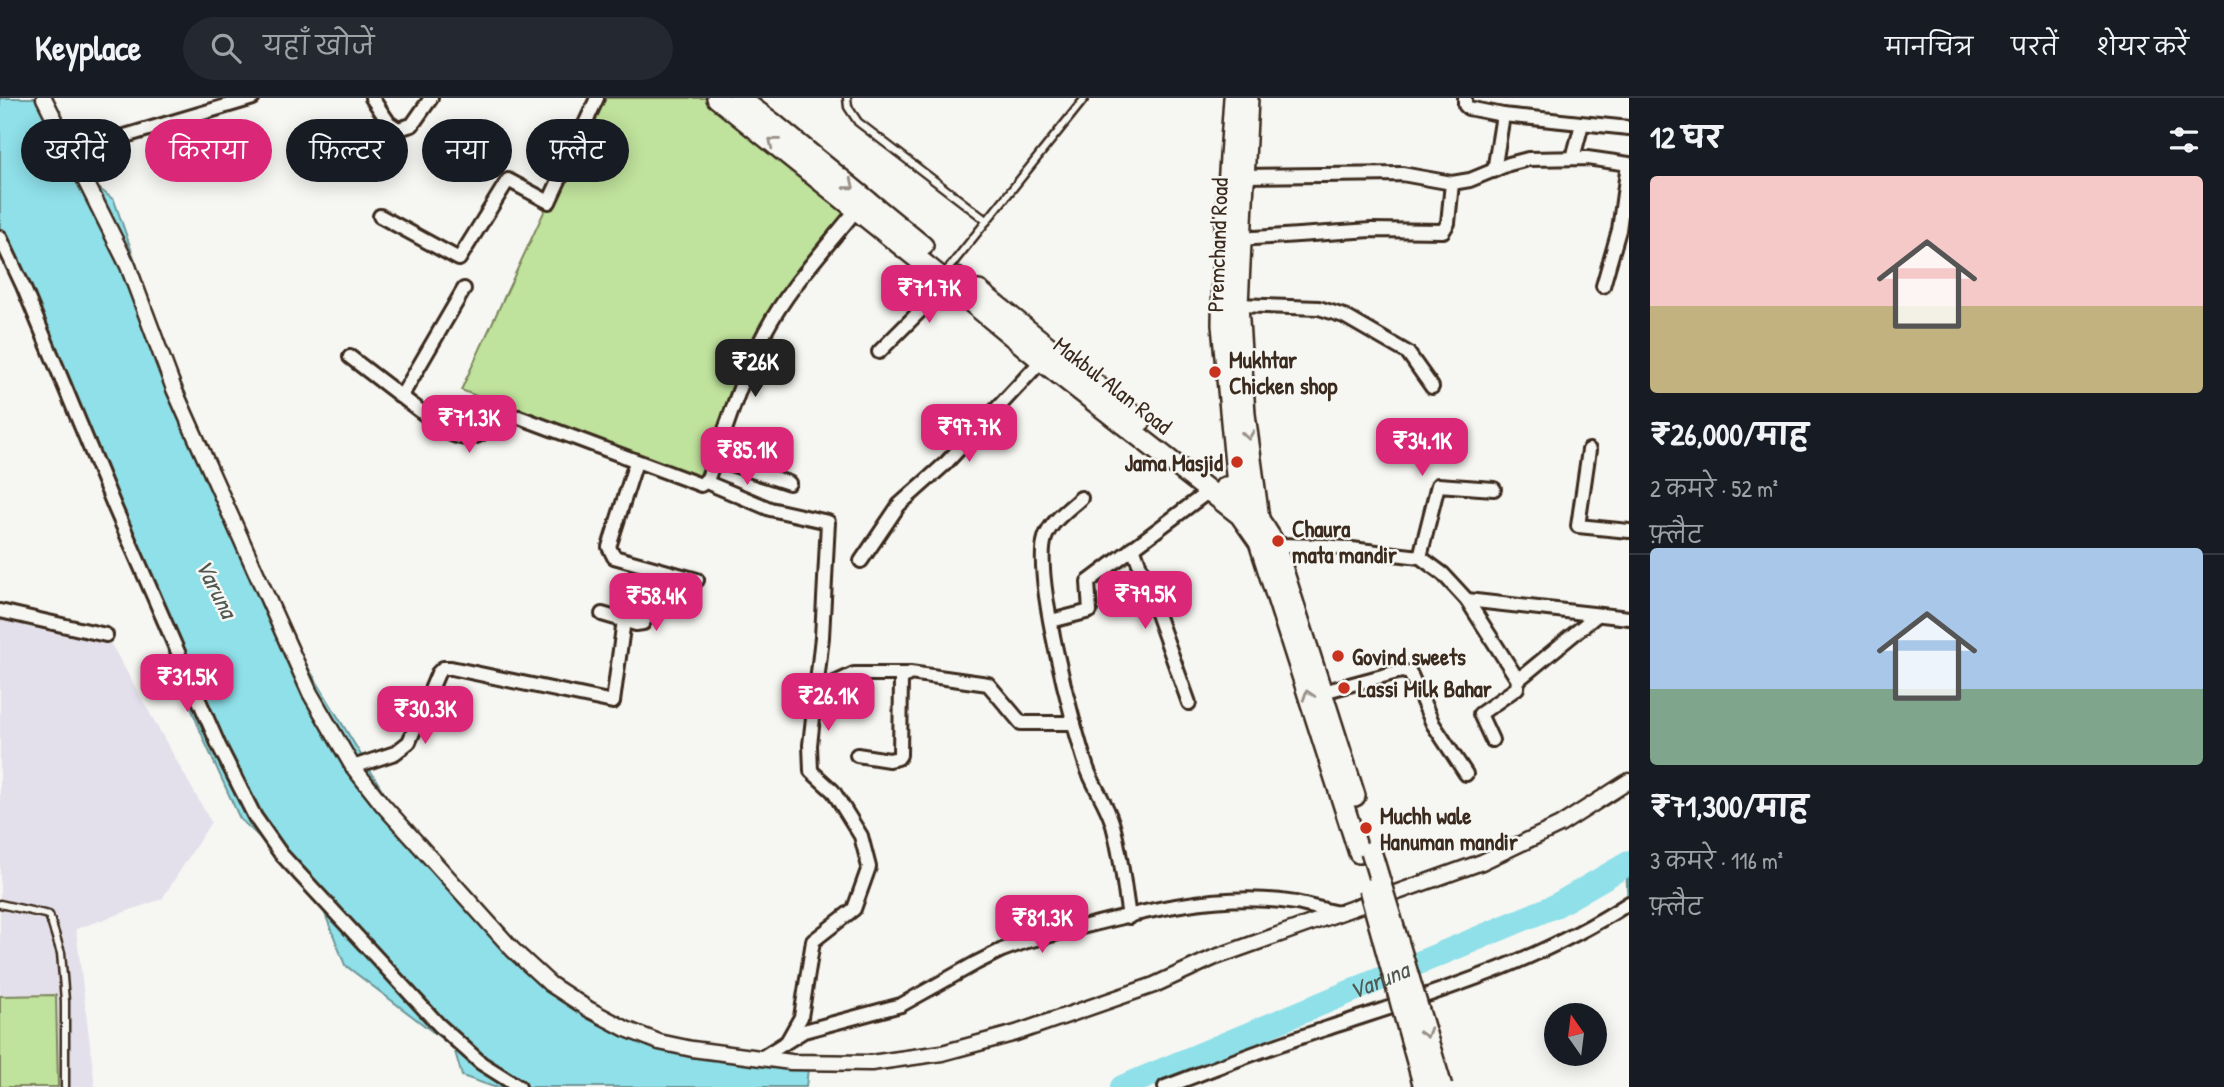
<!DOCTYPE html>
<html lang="hi">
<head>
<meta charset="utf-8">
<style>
	:root { --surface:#171b24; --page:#242831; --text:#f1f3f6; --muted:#9ea1a6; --line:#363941; --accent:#db2777 }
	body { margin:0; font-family:"Patrick Hand","Playpen Sans Deva",sans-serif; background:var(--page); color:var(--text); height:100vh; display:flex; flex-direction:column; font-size:26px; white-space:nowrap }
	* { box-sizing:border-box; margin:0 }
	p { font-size:23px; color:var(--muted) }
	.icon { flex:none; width:38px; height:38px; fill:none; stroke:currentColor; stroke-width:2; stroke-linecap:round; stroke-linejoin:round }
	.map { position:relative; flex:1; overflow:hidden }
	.sheet { display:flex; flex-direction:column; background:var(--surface); width:595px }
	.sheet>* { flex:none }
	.hud { position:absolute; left:21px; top:21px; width:665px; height:63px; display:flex; gap:14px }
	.needle { width:46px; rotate:346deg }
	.fabs { position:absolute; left:1544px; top:905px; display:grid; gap:14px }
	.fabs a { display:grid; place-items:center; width:63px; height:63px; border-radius:50%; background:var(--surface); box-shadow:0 4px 18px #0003; font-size:35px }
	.price { position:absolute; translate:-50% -60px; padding:0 16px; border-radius:14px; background:var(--accent); color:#fff; font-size:23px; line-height:46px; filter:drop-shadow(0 2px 4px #0008) }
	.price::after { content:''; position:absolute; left:50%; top:42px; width:21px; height:16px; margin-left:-10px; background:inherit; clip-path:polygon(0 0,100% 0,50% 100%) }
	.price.on { background:#222; color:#fff }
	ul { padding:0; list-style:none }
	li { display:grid; align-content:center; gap:14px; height:371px; padding:0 21px }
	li+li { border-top:2px solid var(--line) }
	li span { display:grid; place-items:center; height:217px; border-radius:7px; color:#555 }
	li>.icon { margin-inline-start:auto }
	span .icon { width:126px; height:126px; fill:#fffc; stroke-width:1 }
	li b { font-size:30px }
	h2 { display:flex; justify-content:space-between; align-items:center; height:84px; padding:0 21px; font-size:30px }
	.pill { padding:0 24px; border-radius:32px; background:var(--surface); box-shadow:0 4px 18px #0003; font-size:24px; line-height:63px }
	.pill.on { background:var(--accent); color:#fff }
	header { display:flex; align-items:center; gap:42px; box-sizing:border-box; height:98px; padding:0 35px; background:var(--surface); border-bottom:2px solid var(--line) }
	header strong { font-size:33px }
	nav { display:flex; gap:38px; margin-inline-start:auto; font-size:24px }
	.search { width:490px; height:63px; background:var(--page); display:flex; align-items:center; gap:18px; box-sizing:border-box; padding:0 24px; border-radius:38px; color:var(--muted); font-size:26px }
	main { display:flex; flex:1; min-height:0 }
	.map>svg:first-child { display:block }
	.built { fill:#e3e0eb }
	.green { fill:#bfe29c; stroke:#7d865d; stroke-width:2 }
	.water { fill:#8fe0e9; stroke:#6d9798; stroke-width:2 }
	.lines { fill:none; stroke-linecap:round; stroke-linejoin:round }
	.stream { stroke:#6d9798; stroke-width:4.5 }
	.river { stroke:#8fe0e9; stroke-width:24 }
	.service-casing { stroke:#3b2a1e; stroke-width:11 }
	.minor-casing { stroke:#3b2a1e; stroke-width:18 }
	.tertiary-casing { stroke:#3b2a1e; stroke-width:19 }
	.trunk-casing { stroke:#3b2a1e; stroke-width:24 }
	.service { stroke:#f6f6f2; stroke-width:6 }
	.minor { stroke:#f6f6f2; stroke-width:12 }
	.tertiary { stroke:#f6f6f2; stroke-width:14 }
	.trunk { stroke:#f6f6f2; stroke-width:19 }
	.trunk-bridge-casing { stroke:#3b2a1e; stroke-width:24; stroke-linecap:butt }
	.trunk-bridge { stroke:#f6f6f2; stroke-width:19 }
	.oneway { stroke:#989088 }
	.poi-dot { fill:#c8321e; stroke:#f6f6f2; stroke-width:2.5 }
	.labels { text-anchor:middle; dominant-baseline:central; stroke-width:5; stroke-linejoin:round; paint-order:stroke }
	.street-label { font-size:23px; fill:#3b2a1e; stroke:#f6f6f2 }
	.poi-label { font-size:23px; font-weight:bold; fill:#3b2a1e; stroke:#f6f6f2; text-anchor:start }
	.water-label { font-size:24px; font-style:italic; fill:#505851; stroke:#f6f6f2 }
</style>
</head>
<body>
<header>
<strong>Keyplace</strong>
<div class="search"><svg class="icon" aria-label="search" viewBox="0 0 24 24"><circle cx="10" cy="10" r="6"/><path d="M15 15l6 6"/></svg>यहाँ खोजें</div>
<nav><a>मानचित्र</a><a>परतें</a><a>शेयर करें</a></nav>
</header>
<main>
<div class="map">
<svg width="1629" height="989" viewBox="0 0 1629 989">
	<rect width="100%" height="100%" fill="#f6f6f2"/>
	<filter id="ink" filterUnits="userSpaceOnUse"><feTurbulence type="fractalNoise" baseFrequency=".0143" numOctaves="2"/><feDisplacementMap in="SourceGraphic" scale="14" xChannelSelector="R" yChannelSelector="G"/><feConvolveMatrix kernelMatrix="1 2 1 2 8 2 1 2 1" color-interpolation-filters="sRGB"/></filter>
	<g filter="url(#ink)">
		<path class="built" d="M 0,513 L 106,537 L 211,724 L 162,801 L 76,831 L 95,989 L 0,989 Z"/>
		<g class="green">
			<path d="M 597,0 L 715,0 L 852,110 L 756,238 L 697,384 L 461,292 Z"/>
			<path d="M 56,897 L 58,989 L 0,989 L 0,898 Z"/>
		</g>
		<path class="water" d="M 0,0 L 39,0 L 67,65 L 114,102 L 163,243 L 292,543 L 404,728 L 530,873 L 665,952 L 808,970 L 806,989 L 494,989 L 462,978 L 454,950 L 345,867 L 315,790 L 240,721 L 205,644 L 148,504 L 73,300 L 0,148 Z"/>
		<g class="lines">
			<path class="stream" d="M 1627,766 L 1629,802"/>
			<path class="river" id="s1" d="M 1122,989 L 1555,808 L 1629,765"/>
			<g class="service-casing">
				<g id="service">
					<path d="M 847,0 L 848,9 L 858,24 L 987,123"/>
					<path d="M 949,170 L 1085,0"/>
					<path d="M 0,806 L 49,817 L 61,855 L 65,903 L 65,989"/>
				</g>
			</g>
			<g class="minor-casing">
				<g id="minor">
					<path d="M 372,0 L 389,25 L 398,31 L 412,27 L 431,0"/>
					<path d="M 1465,0 L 1465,7 L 1468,10 L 1503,17 L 1629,30"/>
					<path d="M 71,54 L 253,0"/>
					<path d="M 1573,60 L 1582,26"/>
					<path d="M 1494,73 L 1503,17"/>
					<path d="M 1244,78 L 1402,76 L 1452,85 L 1470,82 L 1509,66 L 1528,61 L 1587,60 L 1629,66"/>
					<path d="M 380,118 L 459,161 L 508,82 L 549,104 L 597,0"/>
					<path d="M 0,139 L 23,188 L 115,410 L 219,648 L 255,719 L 281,756 L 439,927 L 481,965 L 519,989"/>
					<path d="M 1240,141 L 1371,132 L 1443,133 L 1448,125 L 1452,85"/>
					<path d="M 1603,188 L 1619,132 L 1628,66"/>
					<path d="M 1238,207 L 1319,210 L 1344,218 L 1408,255 L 1432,289"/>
					<path d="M 879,254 L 957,176"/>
					<path d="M 350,259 L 449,335 C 486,353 488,315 519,319 L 701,387 L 708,380 C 726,332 741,279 765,234 C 789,189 825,151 856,112"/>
					<path d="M 401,299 L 464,191"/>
					<path d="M 1589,352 L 1578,428 L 1629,433"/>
					<path d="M 715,361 L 789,385"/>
					<path d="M 636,364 L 609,449 L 614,459 L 697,482"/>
					<path d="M 706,384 L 770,411 L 828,424 L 822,539 L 810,647 L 811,673 L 833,693 L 861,738 L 869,769 L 854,811 L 813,843 L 801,919 L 788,942"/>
					<path d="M 1081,400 C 1069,411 1051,423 1045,440 C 1033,478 1073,628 1087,670 C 1094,689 1106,705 1112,724 C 1121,754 1124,788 1129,819"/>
					<path d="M 1275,447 L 1326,448 L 1420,459 L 1443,476 L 1467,502 L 1518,582 L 1517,590 L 1480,616 L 1492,642"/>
					<path d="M 1133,449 L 1189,605"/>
					<path d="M 1420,459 L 1438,387 L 1494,391"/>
					<path d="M 861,463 L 899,407 L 946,365 L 1045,259"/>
					<path d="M 1467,502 L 1629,520"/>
					<path d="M 0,513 L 106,537"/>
					<path d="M 602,516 L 636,526 L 643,525 L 646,520 L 659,472"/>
					<path d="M 1051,523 L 1090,513 L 1088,484 L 1209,393"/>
					<path d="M 1518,582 L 1597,517"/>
					<path d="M 816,594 L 854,576 L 906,576"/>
					<path d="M 1323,594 L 1401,573 L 1410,575 L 1433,626 L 1466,676"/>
					<path d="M 857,657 L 889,662 L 898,660 L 900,657 L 901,581 L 910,575 L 988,586 L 1021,625 L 1074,625"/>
					<path d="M 353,669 L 395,655 L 409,644 L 438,575 L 443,570 L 451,570 L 613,604 L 624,522"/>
					<path d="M 761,960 L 804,933 L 901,907 L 976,865 L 1002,852 L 1024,844 C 1108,823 1208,790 1296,805 C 1310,808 1324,812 1338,815"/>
					<path d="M 1165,989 C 1218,969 1271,948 1325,931 C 1430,896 1536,866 1629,805"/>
				</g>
			</g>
			<g class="tertiary-casing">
				<path id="tertiary" d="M 44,0 L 128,168 L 174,291 L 310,595 L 353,669 L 382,706 L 513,852 L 550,886 L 590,912 L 626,931 L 659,944 L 692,951 L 791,964 L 871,965 L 942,955 L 1016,935 L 1154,887 L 1213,860 L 1482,764 L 1560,727 L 1629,683"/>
			</g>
			<g class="trunk-casing">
				<g id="trunk">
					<path d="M 717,0 L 948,185 L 1042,263 L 1240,417 L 1259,444 L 1359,755"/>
					<path d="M 739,0 L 774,26 L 923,148"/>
					<path d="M 1234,0 L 1223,162 L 1222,227 L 1238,398"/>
					<path d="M 1248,0 L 1238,207 L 1245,316 L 1259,421"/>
					<path d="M 979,193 L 1141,323"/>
					<path d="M 1225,389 C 1248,406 1262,423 1275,447 L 1355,698"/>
				</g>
			</g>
			<use href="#service" class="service"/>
			<use href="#minor" class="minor"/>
			<use href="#tertiary" class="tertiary"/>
			<use href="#trunk" class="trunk"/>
			<g class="trunk-bridge-casing">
				<g id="trunk-bridge">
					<path d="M 1371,753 L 1442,989"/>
					<path d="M 1369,791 L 1424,989"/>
				</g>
			</g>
			<use href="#trunk-bridge" class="trunk-bridge"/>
		</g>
		<defs><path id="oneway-chevron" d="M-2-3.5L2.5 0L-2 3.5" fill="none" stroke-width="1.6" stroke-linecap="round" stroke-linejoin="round" transform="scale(1.75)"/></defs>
		<g class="oneway">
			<use href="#oneway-chevron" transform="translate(773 44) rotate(-141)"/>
			<use href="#oneway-chevron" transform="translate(850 87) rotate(39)"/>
			<use href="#oneway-chevron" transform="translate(1248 337) rotate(82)"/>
			<use href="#oneway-chevron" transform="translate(1308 597) rotate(-108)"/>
			<use href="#oneway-chevron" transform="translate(1426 935) rotate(73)"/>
		</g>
	</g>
	<g class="poi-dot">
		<circle cx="1215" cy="274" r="7"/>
		<circle cx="1237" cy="364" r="7"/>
		<circle cx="1278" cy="443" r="7"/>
		<circle cx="1338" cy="558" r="7"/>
		<circle cx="1344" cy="590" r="7"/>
		<circle cx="1366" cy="730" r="7"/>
	</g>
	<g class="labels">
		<g class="street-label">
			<text transform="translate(1217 147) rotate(-88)">Premchand Road</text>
			<text transform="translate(1113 287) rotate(38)">Makbul Alan Road</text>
		</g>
		<g class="poi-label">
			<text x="1229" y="261">Mukhtar<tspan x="1229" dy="26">Chicken shop</tspan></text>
			<text x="1223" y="364" text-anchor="end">Jama Masjid</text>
			<text x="1292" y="430">Chaura<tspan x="1292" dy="26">mata mandir</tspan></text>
			<text x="1352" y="558">Govind sweets</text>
			<text x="1358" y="590">Lassi Milk Bahar</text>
			<text x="1380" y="717">Muchh wale<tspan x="1380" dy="26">Hanuman mandir</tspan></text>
		</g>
		<g class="water-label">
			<text transform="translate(217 490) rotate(63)">Varuna</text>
			<text stroke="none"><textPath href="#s1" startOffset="278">Varuna</textPath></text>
		</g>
	</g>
</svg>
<div class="fabs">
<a><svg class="needle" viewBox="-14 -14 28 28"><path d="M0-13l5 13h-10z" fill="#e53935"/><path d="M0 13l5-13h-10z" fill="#9ea1a6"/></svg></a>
</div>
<b class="price" style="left:929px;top:227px">₹71.7K</b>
<b class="price on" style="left:755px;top:301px">₹26K</b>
<b class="price" style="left:469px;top:357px">₹71.3K</b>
<b class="price" style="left:969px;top:366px">₹97.7K</b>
<b class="price" style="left:1422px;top:380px">₹34.1K</b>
<b class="price" style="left:747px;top:389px">₹85.1K</b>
<b class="price" style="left:1145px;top:533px">₹79.5K</b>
<b class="price" style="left:656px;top:535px">₹58.4K</b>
<b class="price" style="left:187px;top:616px">₹31.5K</b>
<b class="price" style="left:828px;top:635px">₹26.1K</b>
<b class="price" style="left:425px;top:648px">₹30.3K</b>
<b class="price" style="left:1042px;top:857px">₹81.3K</b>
<div class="hud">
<a class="pill">खरीदें</a>
<a class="pill on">किराया</a>
<a class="pill">फ़िल्टर</a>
<a class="pill">नया</a>
<a class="pill">फ़्लैट</a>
</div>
</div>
<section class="sheet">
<h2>12 घर<svg class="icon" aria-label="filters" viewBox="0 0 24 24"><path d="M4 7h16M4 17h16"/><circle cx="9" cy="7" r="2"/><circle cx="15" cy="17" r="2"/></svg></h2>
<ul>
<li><span style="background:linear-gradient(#f6c9c9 60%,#c2b280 0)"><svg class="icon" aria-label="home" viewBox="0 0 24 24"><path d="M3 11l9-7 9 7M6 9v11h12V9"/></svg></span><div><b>₹26,000/माह</b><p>2 कमरे · 52 m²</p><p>फ़्लैट</p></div></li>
<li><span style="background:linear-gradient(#a9c7e8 65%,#7fa58c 0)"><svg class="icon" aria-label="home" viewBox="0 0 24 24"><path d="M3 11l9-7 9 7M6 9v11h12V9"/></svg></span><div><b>₹71,300/माह</b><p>3 कमरे · 116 m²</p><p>फ़्लैट</p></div></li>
</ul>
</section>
</main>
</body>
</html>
